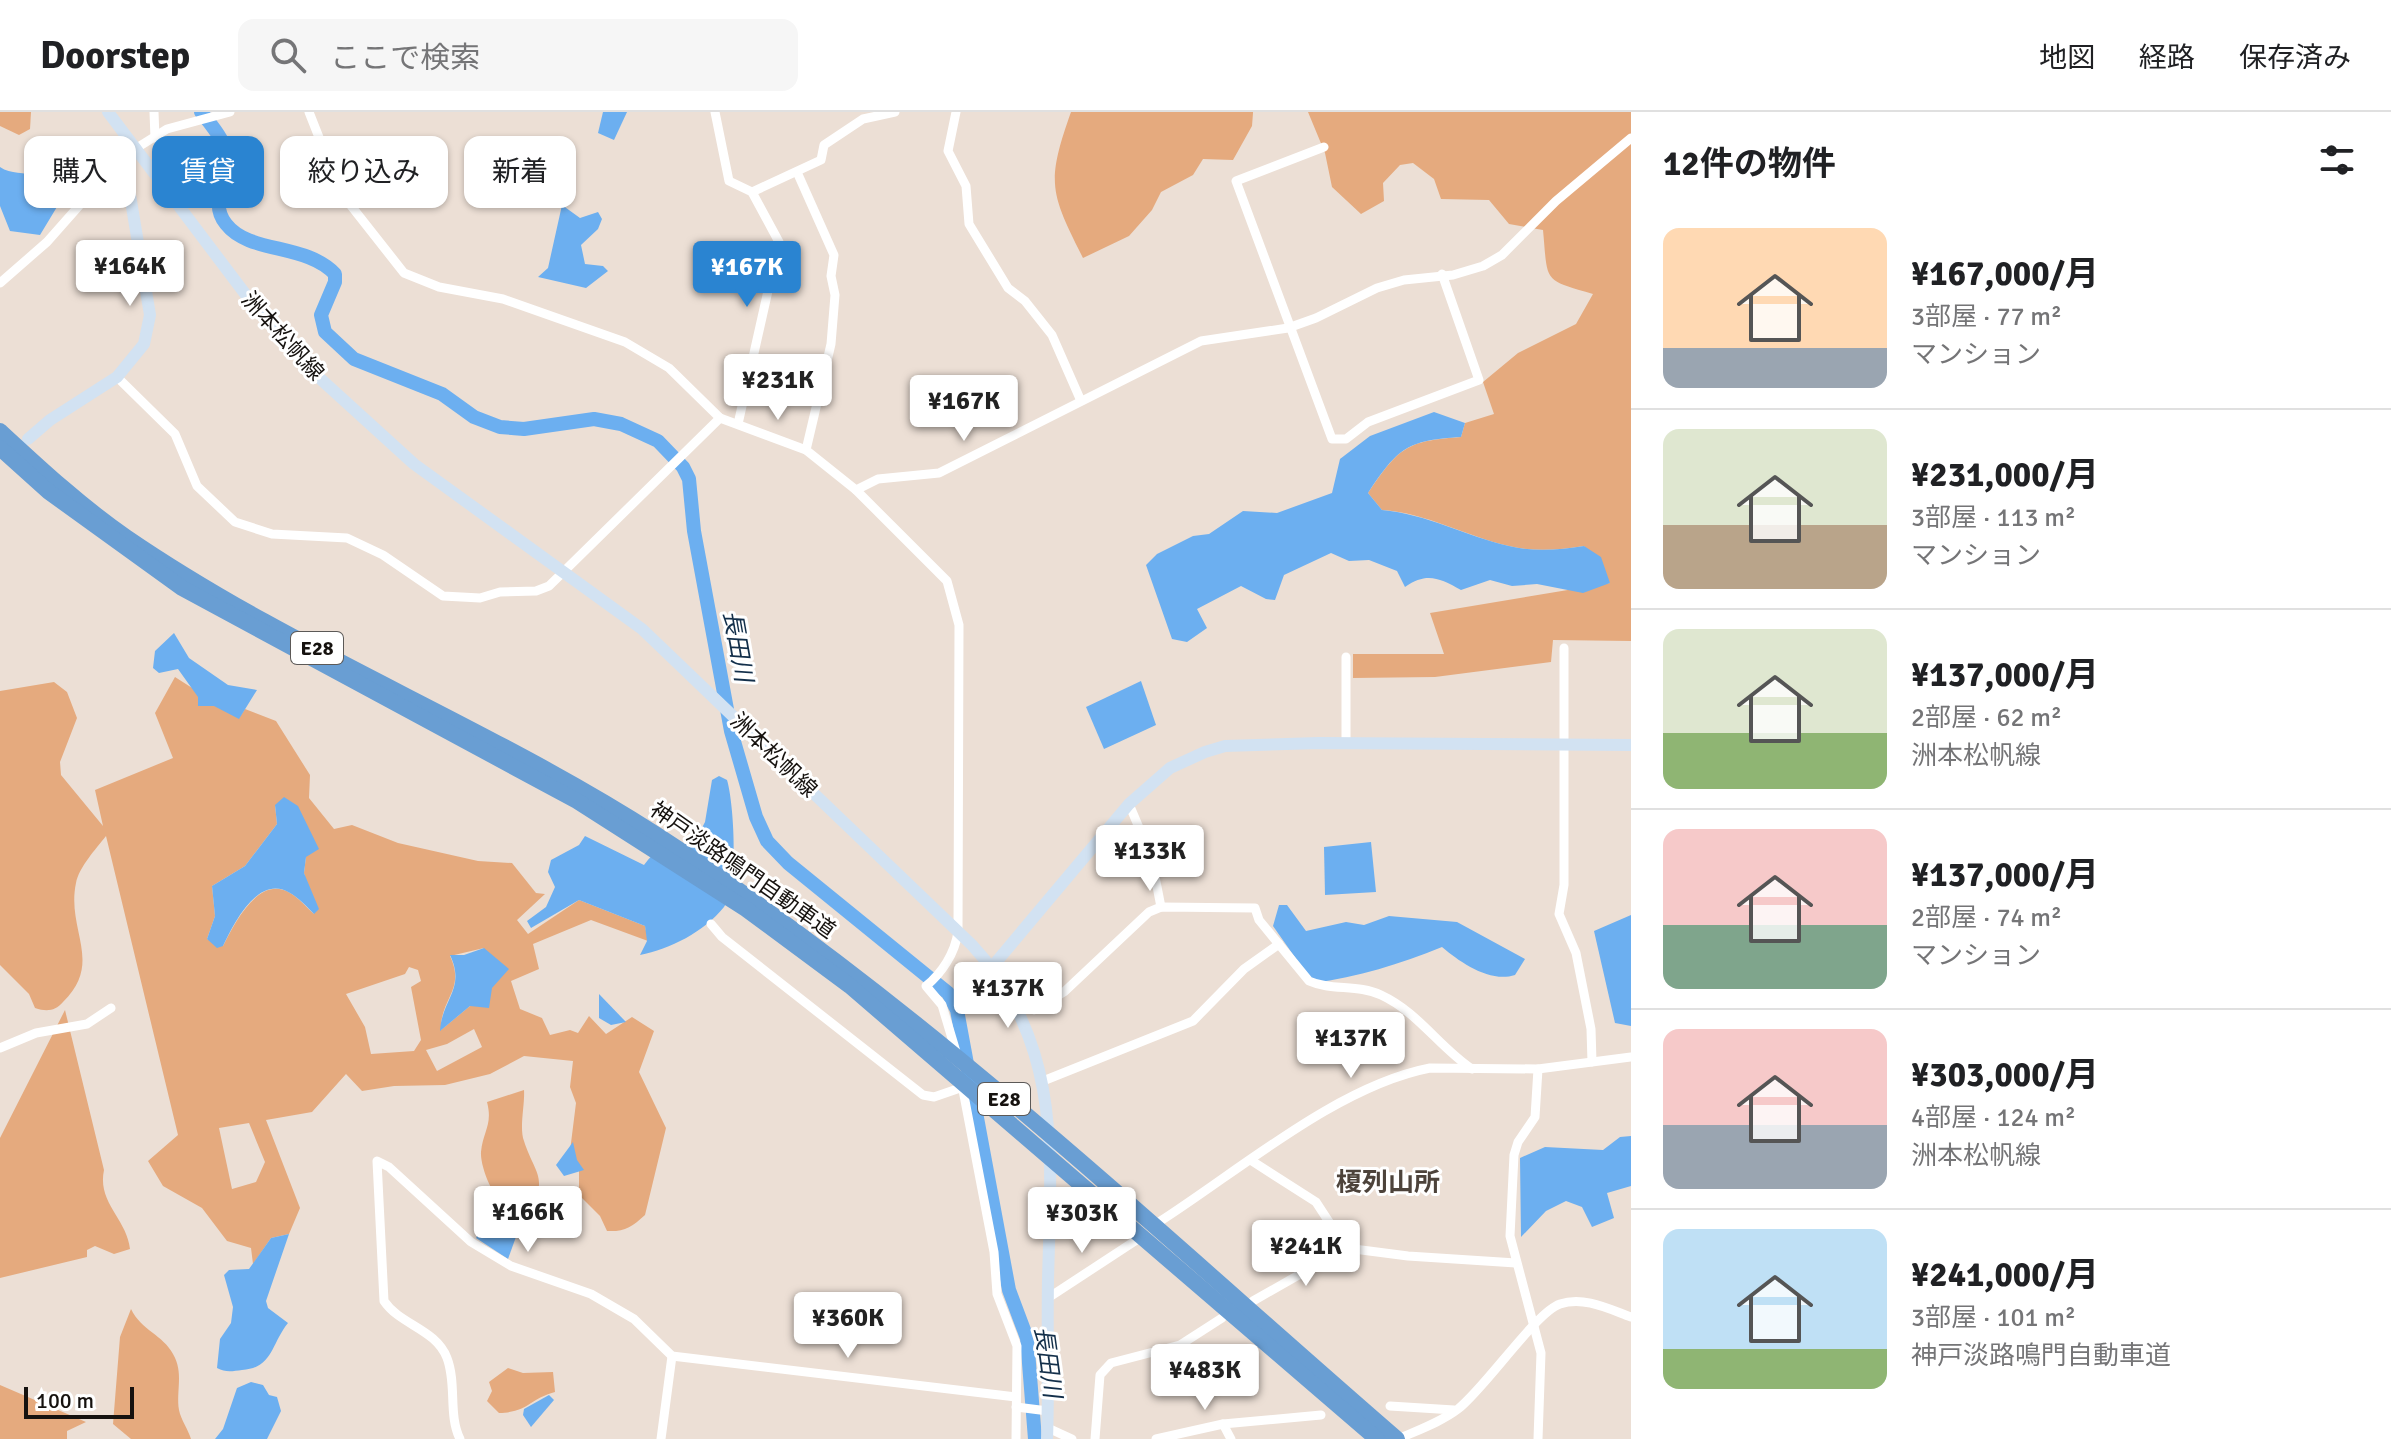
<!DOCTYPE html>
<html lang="ja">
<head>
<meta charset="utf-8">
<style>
	:root { --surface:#fff; --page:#f6f6f6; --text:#202124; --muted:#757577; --line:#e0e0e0; --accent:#2a84d1 }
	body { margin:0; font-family:Signika,"Noto Sans JP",sans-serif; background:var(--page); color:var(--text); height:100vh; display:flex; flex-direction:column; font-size:30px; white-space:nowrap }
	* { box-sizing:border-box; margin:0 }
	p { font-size:26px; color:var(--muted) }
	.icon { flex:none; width:44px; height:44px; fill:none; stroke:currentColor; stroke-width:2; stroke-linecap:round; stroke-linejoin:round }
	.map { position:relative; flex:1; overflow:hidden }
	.side { display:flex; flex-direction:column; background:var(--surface); width:760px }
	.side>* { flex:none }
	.hud { position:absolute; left:24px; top:24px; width:760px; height:72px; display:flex; gap:16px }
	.scale { position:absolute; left:24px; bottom:20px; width:110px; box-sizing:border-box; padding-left:8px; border:4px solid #16120f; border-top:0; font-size:22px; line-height:28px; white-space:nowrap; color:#16120f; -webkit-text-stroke:6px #fff; paint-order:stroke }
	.price { position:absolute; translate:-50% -68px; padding:0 18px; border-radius:8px; background:#fff; color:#222; font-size:26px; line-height:52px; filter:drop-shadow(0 2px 4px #0008) }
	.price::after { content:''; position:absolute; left:50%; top:48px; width:24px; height:18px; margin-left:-12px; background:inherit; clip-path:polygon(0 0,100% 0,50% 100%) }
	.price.selected { background:var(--accent); color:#fff }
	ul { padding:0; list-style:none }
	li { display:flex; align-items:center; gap:24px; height:200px; padding:0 32px }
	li+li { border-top:2px solid var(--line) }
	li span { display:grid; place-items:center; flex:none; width:224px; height:160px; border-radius:16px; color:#555 }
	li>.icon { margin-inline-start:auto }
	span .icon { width:96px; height:96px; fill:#fffc; stroke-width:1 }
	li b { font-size:34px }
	h2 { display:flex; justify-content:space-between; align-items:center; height:96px; padding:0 32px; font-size:34px }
	.chip { padding:0 28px; border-radius:16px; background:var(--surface); box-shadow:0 2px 6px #0004; font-size:28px; line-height:72px }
	.chip.selected { background:var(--accent); color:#fff }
	header { display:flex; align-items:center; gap:48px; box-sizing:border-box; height:112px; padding:0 40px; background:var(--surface); border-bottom:2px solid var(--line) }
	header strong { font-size:38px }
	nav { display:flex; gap:44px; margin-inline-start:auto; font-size:28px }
	.search { width:560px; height:72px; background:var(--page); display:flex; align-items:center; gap:20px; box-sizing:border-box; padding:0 28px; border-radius:16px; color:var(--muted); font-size:30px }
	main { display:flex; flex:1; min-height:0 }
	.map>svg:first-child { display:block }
	.green { fill:#e5aa7e; fill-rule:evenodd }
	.water { fill:#6caff0 }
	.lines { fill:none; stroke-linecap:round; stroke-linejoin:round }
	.river { stroke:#6caff0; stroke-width:14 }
	.street { stroke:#fff; stroke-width:9 }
	.secondary { stroke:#d2e2f2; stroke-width:12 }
	.highway { stroke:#699ed3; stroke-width:16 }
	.labels { text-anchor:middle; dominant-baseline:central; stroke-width:6; stroke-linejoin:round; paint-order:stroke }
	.shield { fill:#fff; stroke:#5c5957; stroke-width:2 }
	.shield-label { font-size:20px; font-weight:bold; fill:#16120f }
	.street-label { font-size:22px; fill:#16120f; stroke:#fff }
	.water-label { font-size:24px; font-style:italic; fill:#132f4a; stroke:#fff }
	.quarter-label { font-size:26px; font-weight:bold; fill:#4d433b; stroke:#fff }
</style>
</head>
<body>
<header>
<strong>Doorstep</strong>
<div class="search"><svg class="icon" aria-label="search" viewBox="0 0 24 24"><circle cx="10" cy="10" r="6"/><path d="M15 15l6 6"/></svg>ここで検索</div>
<nav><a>地図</a><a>経路</a><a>保存済み</a></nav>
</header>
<main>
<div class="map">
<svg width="1631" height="1327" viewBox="0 0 1631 1327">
	<rect width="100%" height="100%" fill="#ecdfd5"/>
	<g class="green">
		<path d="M 0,0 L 31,0 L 30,17 L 19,23 L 0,14 Z"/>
		<path d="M 1071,0 L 1253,0 L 1253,1 L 1252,14 L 1233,48 L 1203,47 L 1193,63 L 1161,80 L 1152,98 L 1129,124 L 1083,146 C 1050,80 1046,71 1071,0 Z"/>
		<path d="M 1308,0 L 1631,0 L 1631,529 L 1553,528 L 1551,550 L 1435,565 L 1353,566 L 1353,542 L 1444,542 L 1430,501 L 1610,471 L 1584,434 C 1559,438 1534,440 1509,434 C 1465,424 1427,401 1382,398 L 1368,381 C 1399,336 1405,329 1461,325 L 1465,311 L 1494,302 L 1483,270 L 1518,241 L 1576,212 L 1593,182 C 1542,167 1548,171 1543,118 L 1509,112 L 1489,88 L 1441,87 L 1434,67 L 1413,51 L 1400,53 L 1383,71 L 1384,89 L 1361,102 L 1332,75 L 1325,41 Z"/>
		<path d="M 175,565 L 239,606 L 245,597 L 276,609 L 310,663 L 309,686 L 334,717 L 352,713 L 398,731 L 478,749 L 512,751 L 536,781 L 545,782 L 517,808 L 528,822 L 579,788 L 645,814 L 648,829 L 591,808 L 533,832 L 539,857 L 511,869 L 520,897 L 542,906 L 550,923 L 570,918 L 578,921 L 589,904 L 606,922 L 632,905 L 654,919 L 639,960 L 666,1016 L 645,1103 C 632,1115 624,1120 607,1119 L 600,1104 L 579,1083 L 579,1055 L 570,1039 L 576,991 L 570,975 L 573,949 L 524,944 L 490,962 L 445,973 L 394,974 L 362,979 L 346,962 L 312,1000 L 266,1008 L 300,1096 L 289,1122 L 271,1126 L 253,1152 L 251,1136 L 227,1129 L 202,1096 L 163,1074 L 148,1049 L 178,1023 L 106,724 C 96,737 79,755 76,771 C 66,818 104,850 63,890 C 55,899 47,900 35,896 L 29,882 L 0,853 L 0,579 L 54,570 L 67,580 L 77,606 L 60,650 L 61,663 L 103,714 L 95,678 L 173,646 L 155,601 ZM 275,693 L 306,745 L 304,761 L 314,802 C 306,795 299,786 290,781 C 258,762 234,813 223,834 L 207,827 L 215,804 L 212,774 L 245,754 L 277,712 ZM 484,836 L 470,894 L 441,918 C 440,886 466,878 450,844 ZM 409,855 L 418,858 L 421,869 L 411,875 L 421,928 L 414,939 L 371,942 L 365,915 L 346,882 L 405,862 ZM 474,917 L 482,935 L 437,959 L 426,938 L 447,932 ZM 249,1011 L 265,1050 L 256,1070 L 232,1077 L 219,1016 Z"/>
		<path d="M 65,898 L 104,1058 C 97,1091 127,1107 130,1137 L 114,1142 L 95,1134 L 87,1138 L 87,1145 L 0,1166 L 0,1026 Z"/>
		<path d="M 524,978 C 525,993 519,1016 524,1029 C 534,1061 550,1066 528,1100 C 522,1099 514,1099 509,1097 C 494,1090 480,1055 481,1040 C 483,1019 493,1013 487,990 Z"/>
		<path d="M 131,1197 C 141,1218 163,1223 173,1242 C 184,1261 176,1278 179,1298 C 181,1308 188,1317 191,1327 L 131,1327 L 113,1312 L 120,1225 Z"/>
		<path d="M 508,1256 L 523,1261 L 553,1260 L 555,1280 C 529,1287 529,1300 499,1301 L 487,1289 L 492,1279 L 489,1270 Z"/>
		<path d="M 0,1273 L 86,1310 L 67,1319 L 67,1327 L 0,1327 Z"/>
	</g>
	<g class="water">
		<path d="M 603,0 L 627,0 L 614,28 L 598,21 Z"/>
		<path d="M 0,55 C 11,63 24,59 37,65 L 61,58 L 72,70 L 40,123 L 10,119 L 0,94 Z"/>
		<path d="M 562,93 L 580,106 L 598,100 L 602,107 L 598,117 L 581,133 L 585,152 L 603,154 L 608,159 L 586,176 L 538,165 L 548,156 Z"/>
		<path d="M 1434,300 L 1465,311 L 1461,325 C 1407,328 1398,336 1368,381 L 1382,398 C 1427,402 1465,424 1509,434 C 1534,440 1559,438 1584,434 L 1601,445 L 1610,471 L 1583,481 L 1537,472 L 1512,474 L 1490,468 L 1461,478 C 1439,466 1427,460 1405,475 L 1397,459 L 1369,448 L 1349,449 L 1331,441 L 1284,463 L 1275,488 L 1266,487 L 1241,474 L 1197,497 L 1207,516 L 1187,530 L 1172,527 L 1146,453 L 1157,442 L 1193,424 L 1209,422 L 1243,399 L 1277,401 L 1332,381 L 1340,347 L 1370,324 Z"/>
		<path d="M 174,521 L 189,546 L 228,573 L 257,578 L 239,607 L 214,594 L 198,594 L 198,585 L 178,557 L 159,561 L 153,556 L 155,539 Z"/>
		<path d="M 1141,569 L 1156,613 L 1104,637 L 1086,595 Z"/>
		<path d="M 719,664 L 727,668 C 734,691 739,776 724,795 C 704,820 670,837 640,843 L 647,829 L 645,814 L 579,788 L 531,816 L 527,809 L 546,795 L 555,775 L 548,760 L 551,748 L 579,733 L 585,724 L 644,753 C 659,734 668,730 693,733 L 705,710 L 712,668 Z"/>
		<path d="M 284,685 L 298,694 L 319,737 L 306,745 L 304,761 L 319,797 L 314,802 C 307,795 299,786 290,781 C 258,761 233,813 223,834 L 217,836 L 207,827 L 215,804 L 212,774 L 245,754 L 277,712 L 275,693 Z"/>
		<path d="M 1371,730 L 1376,780 L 1325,783 L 1324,735 Z"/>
		<path d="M 1279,793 L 1287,793 L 1306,819 L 1346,810 L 1364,813 L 1389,804 L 1457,810 L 1525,847 L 1515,863 C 1490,871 1461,851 1442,835 C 1400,852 1358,865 1313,871 L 1273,814 Z"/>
		<path d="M 1631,803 L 1631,914 L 1615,911 L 1594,819 Z"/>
		<path d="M 484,836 L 509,857 L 492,876 L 489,896 L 470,894 L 440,919 C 442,886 466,877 450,843 L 464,843 Z"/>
		<path d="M 599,882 L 626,910 L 611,913 L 599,906 Z"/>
		<path d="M 1631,1024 L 1631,1074 L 1607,1081 L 1614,1106 L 1592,1115 L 1582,1095 L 1566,1089 L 1546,1099 L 1521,1125 L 1520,1046 L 1545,1035 L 1603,1038 L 1620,1025 Z"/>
		<path d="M 573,1030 L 577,1048 L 584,1058 L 564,1064 L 556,1053 Z"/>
		<path d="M 497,1093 L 521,1111 L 508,1147 L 476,1126 Z"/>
		<path d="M 289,1122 L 266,1189 L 268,1196 L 288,1211 C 271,1232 273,1256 242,1258 C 233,1259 226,1261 217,1256 L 220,1227 L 231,1211 L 233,1195 L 224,1163 L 229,1158 L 249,1157 L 271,1126 Z"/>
		<path d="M 251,1270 L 263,1273 L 269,1283 L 277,1285 L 281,1299 L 267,1327 L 215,1327 L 223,1317 L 237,1276 Z"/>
		<path d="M 549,1283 L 554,1288 L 531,1315 L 523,1303 L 524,1297 Z"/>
	</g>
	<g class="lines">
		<path class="river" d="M 201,0 C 212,14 230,34 228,53 C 225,74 210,92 226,112 C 249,142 306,131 335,162 L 335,170 L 321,203 L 325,220 L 354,247 L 442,282 L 474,305 L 500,315 L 524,317 L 594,307 L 621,312 L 658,329 L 683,355 L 689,367 L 694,419 L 731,619 L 756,705 L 767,729 L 788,751 L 948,881 L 957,898 L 1009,1178 L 1027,1226 L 1035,1327"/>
		<g class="street">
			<path d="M 154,0 L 155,26"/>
			<path d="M 309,0 L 341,81 L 404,161 L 439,175 L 503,187 L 625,230 L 669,256 L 720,306 L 806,338 L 856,378 L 947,469 L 959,513 L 958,820 C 955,841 942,861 926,874 L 942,893 L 957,943"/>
			<path d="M 715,0 L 729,69 L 752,80 L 779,130 L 738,312"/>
			<path d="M 956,0 L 948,39 L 966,74 L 969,112 L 1008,176 L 1025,189 L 1052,223 L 1081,289"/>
			<path d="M 1324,35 L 1236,69 L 1332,327 L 1346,327 L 1368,310 L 1479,268 L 1442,162"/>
			<path d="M 135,37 L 167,17 L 230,0"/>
			<path d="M 797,60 L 834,143 L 831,164 L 835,183 L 831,232 L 806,338"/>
			<path d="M 752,80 L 821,48 L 824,33 L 863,7 L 895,0"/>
			<path d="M 0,171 L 47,130 L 85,87 L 129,78"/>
			<path d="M 117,265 L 175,322 L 197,374 L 235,410 L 272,422 L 347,426 L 383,443 L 443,484 L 480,486 L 500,480 L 536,479 L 549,474 L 720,306"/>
			<path d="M 856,378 L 878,367 L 939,361 L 1201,229 L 1288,216 L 1316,206 L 1377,176 L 1404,168 L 1453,163 L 1483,154 L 1502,143 L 1556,89 L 1631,26"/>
			<path d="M 1564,536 L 1564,773 L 1559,802 L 1576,841 L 1591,917 L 1592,950"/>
			<path d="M 1346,631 L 1346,545"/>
			<path d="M 1129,692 L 1151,744 L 1161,795"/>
			<path d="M 711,812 L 722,825 L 923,983 L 934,985 L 963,975"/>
			<path d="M 1034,898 L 1064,880 L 1149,800 L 1161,795 L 1255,796 L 1259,808 L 1309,869 C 1331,879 1358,872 1381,883 C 1418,900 1439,935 1472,957"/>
			<path d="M 0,936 L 36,921 L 87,912 L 111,896"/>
			<path d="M 1538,957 L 1535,1005 L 1518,1030 L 1514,1043 L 1510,1124 L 1541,1241 L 1538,1327"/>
			<path d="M 1043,969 L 1193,909 L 1244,857 L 1279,832"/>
			<path d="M 962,973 L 994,1140 L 997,1182 L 1017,1234 L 1016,1327"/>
			<path d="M 1252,1049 L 1316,1090 L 1346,1136"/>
			<path d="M 1159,1110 C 1239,1059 1337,974 1430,956 L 1538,957 L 1631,945"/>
			<path d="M 1048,1186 L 1135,1129"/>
			<path d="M 1253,1189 L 1346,1136 L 1408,1144 L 1516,1151"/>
			<path d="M 1390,1294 L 1454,1298"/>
			<path d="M 1016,1295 L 1048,1299"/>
			<path d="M 1223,1312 L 1321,1303"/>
			<path d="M 1048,1316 L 1072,1327"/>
			<path d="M 460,1327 C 448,1303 457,1272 447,1246 C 436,1217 400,1213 384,1189 L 377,1049 L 389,1055 L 471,1130 L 511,1154 L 591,1182 L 634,1207 L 672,1244 L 1016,1285"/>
			<path d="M 661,1327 L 672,1244"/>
			<path d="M 1095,1327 L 1100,1263 L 1111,1251 L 1180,1233 L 1222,1206"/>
			<path d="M 1156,1327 L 1223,1312 L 1231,1327"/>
			<path d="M 1398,1327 C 1418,1318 1441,1310 1458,1297 C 1486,1275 1536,1200 1560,1192 C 1584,1184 1609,1197 1631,1205"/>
		</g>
		<g class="secondary">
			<path d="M 108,0 L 255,195 L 314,261 L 414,352 L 642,517 L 972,833 C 1063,931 1051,1045 1048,1168 C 1047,1221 1049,1274 1047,1327"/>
			<path d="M 28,327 L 50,308 L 117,265 L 144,232 L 150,203 L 126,59 L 128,45 L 135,37"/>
			<path d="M 992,855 L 1129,692 L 1170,656 L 1205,640 L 1225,634 L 1319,631 L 1631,633"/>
		</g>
		<g class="highway">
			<path d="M 0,319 C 40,356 81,394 126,425 C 294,540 486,613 657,723 C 921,894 1159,1121 1397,1327"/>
			<path d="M 0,336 L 49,380 L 182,476 L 577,689 L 746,797 L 850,874 L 1377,1327"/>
		</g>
	</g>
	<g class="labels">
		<g class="shield">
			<rect x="291" y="520" width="52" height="32" rx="6"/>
			<rect x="978" y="971" width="52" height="32" rx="6"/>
		</g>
		<g class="shield-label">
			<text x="317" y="536">E28</text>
			<text x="1004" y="987">E28</text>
		</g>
		<g class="street-label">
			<text transform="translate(283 224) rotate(48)">洲本松帆線</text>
			<text transform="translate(774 643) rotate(44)">洲本松帆線</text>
			<text transform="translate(743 758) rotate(35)">神戸淡路鳴門自動車道</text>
		</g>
		<g class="water-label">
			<text transform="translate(738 534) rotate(80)">長田川</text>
			<text transform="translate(1048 1250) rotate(82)">長田川</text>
		</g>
		<g class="quarter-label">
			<text x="1388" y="1071">榎列山所</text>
		</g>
	</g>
</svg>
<div class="scale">100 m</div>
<b class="price" style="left:130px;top:196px">¥164K</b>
<b class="price selected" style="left:747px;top:197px">¥167K</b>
<b class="price" style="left:778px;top:310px">¥231K</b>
<b class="price" style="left:964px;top:331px">¥167K</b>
<b class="price" style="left:1150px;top:781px">¥133K</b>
<b class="price" style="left:1008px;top:918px">¥137K</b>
<b class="price" style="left:1351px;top:968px">¥137K</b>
<b class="price" style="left:528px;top:1142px">¥166K</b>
<b class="price" style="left:1082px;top:1143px">¥303K</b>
<b class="price" style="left:1306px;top:1176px">¥241K</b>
<b class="price" style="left:848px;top:1248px">¥360K</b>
<b class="price" style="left:1205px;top:1300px">¥483K</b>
<div class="hud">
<a class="chip">購入</a>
<a class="chip selected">賃貸</a>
<a class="chip">絞り込み</a>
<a class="chip">新着</a>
</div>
</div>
<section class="side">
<h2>12件の物件<svg class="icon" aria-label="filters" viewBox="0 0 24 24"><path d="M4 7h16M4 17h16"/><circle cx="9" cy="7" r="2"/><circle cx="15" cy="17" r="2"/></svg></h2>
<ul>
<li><span style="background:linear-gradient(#ffd9b3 75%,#9aa5b1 0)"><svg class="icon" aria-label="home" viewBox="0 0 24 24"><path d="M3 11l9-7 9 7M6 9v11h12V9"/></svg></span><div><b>¥167,000/月</b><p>3部屋 · 77 m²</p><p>マンション</p></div></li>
<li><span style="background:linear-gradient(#dfe7d0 60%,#b9a48a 0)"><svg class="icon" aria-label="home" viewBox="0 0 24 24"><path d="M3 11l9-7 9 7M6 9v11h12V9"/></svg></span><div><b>¥231,000/月</b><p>3部屋 · 113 m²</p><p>マンション</p></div></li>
<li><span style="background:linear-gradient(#dfe7d0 65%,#8fb573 0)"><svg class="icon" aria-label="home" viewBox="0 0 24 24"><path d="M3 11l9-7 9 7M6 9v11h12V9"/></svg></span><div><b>¥137,000/月</b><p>2部屋 · 62 m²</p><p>洲本松帆線</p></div></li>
<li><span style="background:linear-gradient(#f6c9c9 60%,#7fa58c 0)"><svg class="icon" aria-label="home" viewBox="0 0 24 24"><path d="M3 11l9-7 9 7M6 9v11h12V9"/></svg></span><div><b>¥137,000/月</b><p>2部屋 · 74 m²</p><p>マンション</p></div></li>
<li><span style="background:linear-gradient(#f6c9c9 60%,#9aa5b1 0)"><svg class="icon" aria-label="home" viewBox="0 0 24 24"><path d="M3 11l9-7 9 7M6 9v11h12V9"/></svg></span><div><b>¥303,000/月</b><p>4部屋 · 124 m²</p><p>洲本松帆線</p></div></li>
<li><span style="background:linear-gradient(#bfe0f5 75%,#8fb573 0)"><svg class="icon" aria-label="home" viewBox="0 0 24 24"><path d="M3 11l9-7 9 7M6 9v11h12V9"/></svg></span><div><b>¥241,000/月</b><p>3部屋 · 101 m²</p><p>神戸淡路鳴門自動車道</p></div></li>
</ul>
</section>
</main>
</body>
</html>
